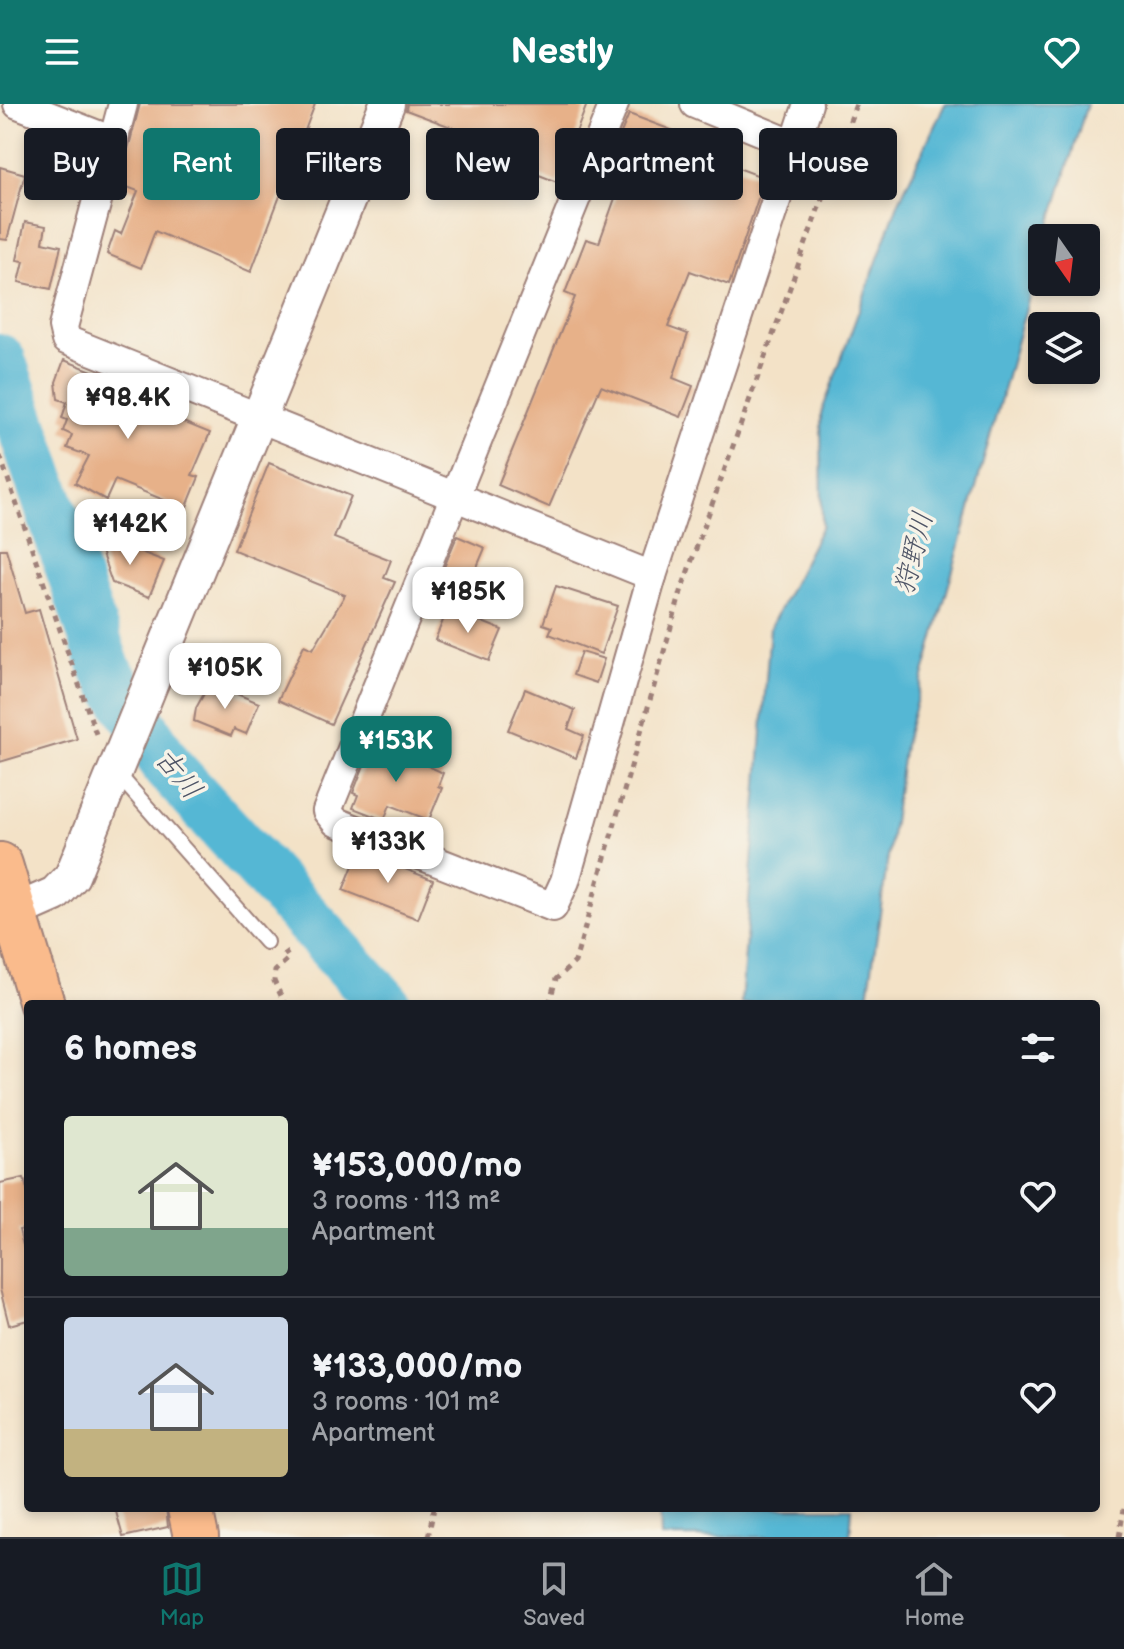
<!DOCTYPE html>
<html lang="en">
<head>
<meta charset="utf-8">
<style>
	:root { --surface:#171b24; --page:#20242c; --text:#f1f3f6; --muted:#9ea1a6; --line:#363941; --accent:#0f766e }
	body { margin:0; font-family:"Balsamiq Sans","Klee One",sans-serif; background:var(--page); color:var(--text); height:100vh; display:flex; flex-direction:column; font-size:30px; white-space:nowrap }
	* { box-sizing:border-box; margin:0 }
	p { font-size:26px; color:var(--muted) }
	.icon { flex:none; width:44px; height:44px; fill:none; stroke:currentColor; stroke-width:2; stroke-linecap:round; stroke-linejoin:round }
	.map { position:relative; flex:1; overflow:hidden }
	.sheet { position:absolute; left:24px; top:896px; width:1076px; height:512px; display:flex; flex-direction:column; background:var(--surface); border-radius:8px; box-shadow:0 4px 12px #0003 }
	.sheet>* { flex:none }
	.banner { position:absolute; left:24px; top:24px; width:1076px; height:72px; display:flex; gap:16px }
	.needle { width:52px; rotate:166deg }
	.buttons { position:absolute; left:1028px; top:120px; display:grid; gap:16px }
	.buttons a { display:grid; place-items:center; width:72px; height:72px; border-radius:8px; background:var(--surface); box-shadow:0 4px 12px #0003; font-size:40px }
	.price { position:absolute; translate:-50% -68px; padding:0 18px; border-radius:16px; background:#fff; color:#222; font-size:26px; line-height:52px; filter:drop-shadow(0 2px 4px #0008) }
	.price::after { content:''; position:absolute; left:50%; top:48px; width:24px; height:18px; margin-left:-12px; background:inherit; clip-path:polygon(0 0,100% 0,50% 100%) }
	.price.current { background:var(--accent); color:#fff }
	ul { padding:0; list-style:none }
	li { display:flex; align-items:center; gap:24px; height:200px; padding:0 40px }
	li+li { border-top:2px solid var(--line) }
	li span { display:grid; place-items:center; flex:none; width:224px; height:160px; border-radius:8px; color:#555 }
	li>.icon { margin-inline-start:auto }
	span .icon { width:96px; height:96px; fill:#fffc; stroke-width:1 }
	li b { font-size:34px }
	h2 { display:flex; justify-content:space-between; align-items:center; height:96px; padding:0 40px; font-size:34px }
	.chip { padding:0 28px; border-radius:8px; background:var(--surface); box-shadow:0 4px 12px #0003; font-size:28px; line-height:72px }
	.chip.current { background:var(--accent); color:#fff }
	header { display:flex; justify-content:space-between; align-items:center; height:104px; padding:0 40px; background:var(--accent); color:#fff; font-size:36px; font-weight:700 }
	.tab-bar { display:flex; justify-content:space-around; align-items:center; height:112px; border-top:2px solid var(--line); background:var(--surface); font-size:22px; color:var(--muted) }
	.tab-bar a { display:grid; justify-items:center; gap:4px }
	.tab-bar .current { color:var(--accent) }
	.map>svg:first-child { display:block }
	.water { fill:#55b7d4; stroke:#506b80; stroke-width:2 }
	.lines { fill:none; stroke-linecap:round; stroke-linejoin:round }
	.river { stroke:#55b7d4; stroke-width:52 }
	.building { fill:#e7b189 }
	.service-casing { stroke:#9e8079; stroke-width:18 }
	.minor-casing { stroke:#9e8079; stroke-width:32 }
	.tertiary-casing { stroke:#9e8079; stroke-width:38 }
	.primary-casing { stroke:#9e8079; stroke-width:48 }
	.path { stroke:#9e8079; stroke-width:5; stroke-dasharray:6 6; stroke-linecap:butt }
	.service { stroke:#fff; stroke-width:14 }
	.minor { stroke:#fff; stroke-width:28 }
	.tertiary { stroke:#fff; stroke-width:34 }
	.primary { stroke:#fabb8c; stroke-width:44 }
	.labels { text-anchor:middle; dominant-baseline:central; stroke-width:7; stroke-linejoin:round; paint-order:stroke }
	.water-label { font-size:28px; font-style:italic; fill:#4e5466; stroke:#f7f3e8 }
</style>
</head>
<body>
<header><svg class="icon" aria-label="menu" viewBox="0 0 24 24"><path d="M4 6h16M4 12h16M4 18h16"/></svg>Nestly<svg class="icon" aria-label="heart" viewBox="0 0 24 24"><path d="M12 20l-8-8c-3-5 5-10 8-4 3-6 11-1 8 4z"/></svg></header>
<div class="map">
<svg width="1124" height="1433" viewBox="0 0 1124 1433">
	<rect width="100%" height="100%" fill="#f7f3e8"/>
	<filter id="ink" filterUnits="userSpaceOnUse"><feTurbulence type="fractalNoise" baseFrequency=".0125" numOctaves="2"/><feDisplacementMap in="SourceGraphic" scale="16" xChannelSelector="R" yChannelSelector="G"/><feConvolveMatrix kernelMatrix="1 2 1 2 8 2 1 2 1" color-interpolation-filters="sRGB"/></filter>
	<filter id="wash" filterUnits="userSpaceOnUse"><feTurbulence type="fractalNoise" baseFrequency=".006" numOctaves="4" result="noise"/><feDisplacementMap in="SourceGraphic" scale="32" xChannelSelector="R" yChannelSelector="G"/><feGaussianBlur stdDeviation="1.8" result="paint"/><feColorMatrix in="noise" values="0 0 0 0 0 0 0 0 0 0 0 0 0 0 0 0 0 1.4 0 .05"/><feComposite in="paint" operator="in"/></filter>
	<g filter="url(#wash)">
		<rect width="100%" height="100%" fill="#f3e2c7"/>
		<g class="water">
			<path d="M 945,0 L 1087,0 L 1046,134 L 1042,134 L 1042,147 L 904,641 L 867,900 L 741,900 L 770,524 L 822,422 L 821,310 L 899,97 Z"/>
			<path d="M 660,1404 L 852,1404 L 850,1433 L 661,1433 Z"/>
		</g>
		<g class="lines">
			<path class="river" d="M 0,256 L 105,564 L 168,663 L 385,900"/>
		</g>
		<g id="blocks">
			<g class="building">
				<path d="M 140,0 L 315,0 L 251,168 L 155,127 L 141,164 L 107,150 L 115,127 L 121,130 L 138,87 L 119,80 Z"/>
				<path d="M 407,0 L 587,0 L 557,78 L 487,51 L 491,38 L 406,6 Z"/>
				<path d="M 629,10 L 727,47 L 722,58 L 765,74 L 729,181 L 690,167 L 668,223 L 688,230 L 673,274 L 693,282 L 681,313 L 601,282 L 549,403 L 498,381 L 575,193 L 565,189 L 586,135 L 599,139 L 629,55 L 613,48 Z"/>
				<path d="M 36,46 L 82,61 L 75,83 L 29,69 Z"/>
				<path d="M 0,63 L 25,70 L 7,136 L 0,135 Z"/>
				<path d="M 25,118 L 46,122 L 43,138 L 61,142 L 51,185 L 19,178 L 24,157 L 17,156 Z"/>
				<path d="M 64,256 L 100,270 L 95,282 L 210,329 L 192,371 L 199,373 L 186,405 L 115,376 L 106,396 L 75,379 L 89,352 L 67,344 L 72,331 L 63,327 L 67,316 L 62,314 L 67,298 L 58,295 L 56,278 Z"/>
				<path d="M 269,359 L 351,392 L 334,434 L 391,456 L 384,474 L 395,478 L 331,620 L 278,596 L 304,541 L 313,545 L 345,491 L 234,446 Z"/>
				<path d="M 95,430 L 164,457 L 149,493 L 112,479 Z"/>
				<path d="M 457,432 L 485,444 L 463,496 L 435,485 Z"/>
				<path d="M 0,445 L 6,445 L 25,509 L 39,505 L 77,635 L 0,658 Z"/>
				<path d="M 556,482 L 618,502 L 601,550 L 549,530 L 552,523 L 543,520 Z"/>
				<path d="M 448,504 L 502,526 L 489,557 L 435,536 Z"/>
				<path d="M 581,548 L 604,555 L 596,579 L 573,571 Z"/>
				<path d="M 210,579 L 259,599 L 246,630 L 234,625 L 231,632 L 194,617 L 196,604 Z"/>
				<path d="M 525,585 L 575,606 L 568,625 L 584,632 L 576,654 L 508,626 Z"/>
				<path d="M 374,636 L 443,669 L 438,682 L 442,684 L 429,716 L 390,701 L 384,716 L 353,704 L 358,691 L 353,689 Z"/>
				<path d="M 359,747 L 433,776 L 418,815 L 343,786 Z"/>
				<path d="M 24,1074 L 28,1090 L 28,1124 L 19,1126 L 28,1161 L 28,1216 L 9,1221 L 0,1185 L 0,1079 Z"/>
				<path d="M 115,1404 L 166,1404 L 168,1423 L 123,1433 Z"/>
			</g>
		</g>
	</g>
	<g filter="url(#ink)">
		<use href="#blocks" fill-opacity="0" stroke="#9e8079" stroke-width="2"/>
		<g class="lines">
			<g class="service-casing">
				<path id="service" d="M 115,667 L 266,838"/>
			</g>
			<g class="minor-casing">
				<g id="minor">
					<path d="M 18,0 L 113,37"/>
					<path d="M 123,0 L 63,223 L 66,236 L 652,472"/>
					<path d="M 614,0 L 327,707 L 336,718 L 553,803 L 565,777 L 652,472 L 808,0"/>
					<path d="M 695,0 L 792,40"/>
				</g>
			</g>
			<g class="tertiary-casing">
				<path id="tertiary" d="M 14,808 L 55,790 L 72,772 L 387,0"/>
			</g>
			<g class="primary-casing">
				<g id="primary">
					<path d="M 0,761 L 42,900"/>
					<path d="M 190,1404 L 196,1433"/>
				</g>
			</g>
			<g class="path">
				<path d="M 0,352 L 96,630"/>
				<path d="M 284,847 L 289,854 L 275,867 L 274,877 L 285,900"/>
				<path d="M 549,900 L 556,875 L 575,858 L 683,481 L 856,0"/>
				<path d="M 428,1433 L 434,1404"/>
				<path d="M 1119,1433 L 1124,1405"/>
			</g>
			<use href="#service" class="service"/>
			<use href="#minor" class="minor"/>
			<use href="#tertiary" class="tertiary"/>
			<use href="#primary" class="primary"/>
		</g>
	</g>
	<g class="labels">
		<g class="water-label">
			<text transform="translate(914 449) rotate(-76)">狩野川</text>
			<text transform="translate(178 670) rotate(51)">古川</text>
		</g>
	</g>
</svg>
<div class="buttons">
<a><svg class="needle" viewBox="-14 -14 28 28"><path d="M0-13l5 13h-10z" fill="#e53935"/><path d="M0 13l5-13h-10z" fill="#9ea1a6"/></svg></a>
<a><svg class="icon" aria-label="layers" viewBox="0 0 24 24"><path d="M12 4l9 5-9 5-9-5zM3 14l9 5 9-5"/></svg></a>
</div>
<b class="price" style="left:128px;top:337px">¥98.4K</b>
<b class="price" style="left:130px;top:463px">¥142K</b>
<b class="price" style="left:468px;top:531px">¥185K</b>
<b class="price" style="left:225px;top:607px">¥105K</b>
<b class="price current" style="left:396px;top:680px">¥153K</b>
<b class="price" style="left:388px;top:781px">¥133K</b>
<div class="banner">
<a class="chip">Buy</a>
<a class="chip current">Rent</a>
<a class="chip">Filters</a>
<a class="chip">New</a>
<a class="chip">Apartment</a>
<a class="chip">House</a>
</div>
<section class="sheet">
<h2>6 homes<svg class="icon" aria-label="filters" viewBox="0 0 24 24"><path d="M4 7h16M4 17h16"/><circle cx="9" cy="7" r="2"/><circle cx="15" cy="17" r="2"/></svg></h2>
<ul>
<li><span style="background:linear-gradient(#dfe7d0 70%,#7fa58c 0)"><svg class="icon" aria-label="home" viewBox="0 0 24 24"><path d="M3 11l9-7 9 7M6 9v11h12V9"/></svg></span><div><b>¥153,000/mo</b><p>3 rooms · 113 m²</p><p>Apartment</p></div><svg class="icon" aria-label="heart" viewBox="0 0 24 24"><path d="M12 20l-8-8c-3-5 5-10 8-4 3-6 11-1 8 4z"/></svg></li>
<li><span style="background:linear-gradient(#c9d6e8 70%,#c2b280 0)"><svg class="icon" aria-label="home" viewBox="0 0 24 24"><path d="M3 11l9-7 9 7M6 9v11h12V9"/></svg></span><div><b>¥133,000/mo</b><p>3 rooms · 101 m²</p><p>Apartment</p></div><svg class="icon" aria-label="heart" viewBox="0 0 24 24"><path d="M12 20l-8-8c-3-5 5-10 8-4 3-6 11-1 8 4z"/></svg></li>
</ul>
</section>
</div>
<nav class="tab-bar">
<a class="current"><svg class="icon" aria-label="map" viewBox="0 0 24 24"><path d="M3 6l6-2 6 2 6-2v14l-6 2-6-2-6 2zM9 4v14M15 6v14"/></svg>Map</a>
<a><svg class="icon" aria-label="saved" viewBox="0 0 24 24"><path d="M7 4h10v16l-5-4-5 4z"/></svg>Saved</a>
<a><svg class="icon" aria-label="home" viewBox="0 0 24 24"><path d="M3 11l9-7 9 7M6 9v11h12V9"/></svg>Home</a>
</nav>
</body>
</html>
